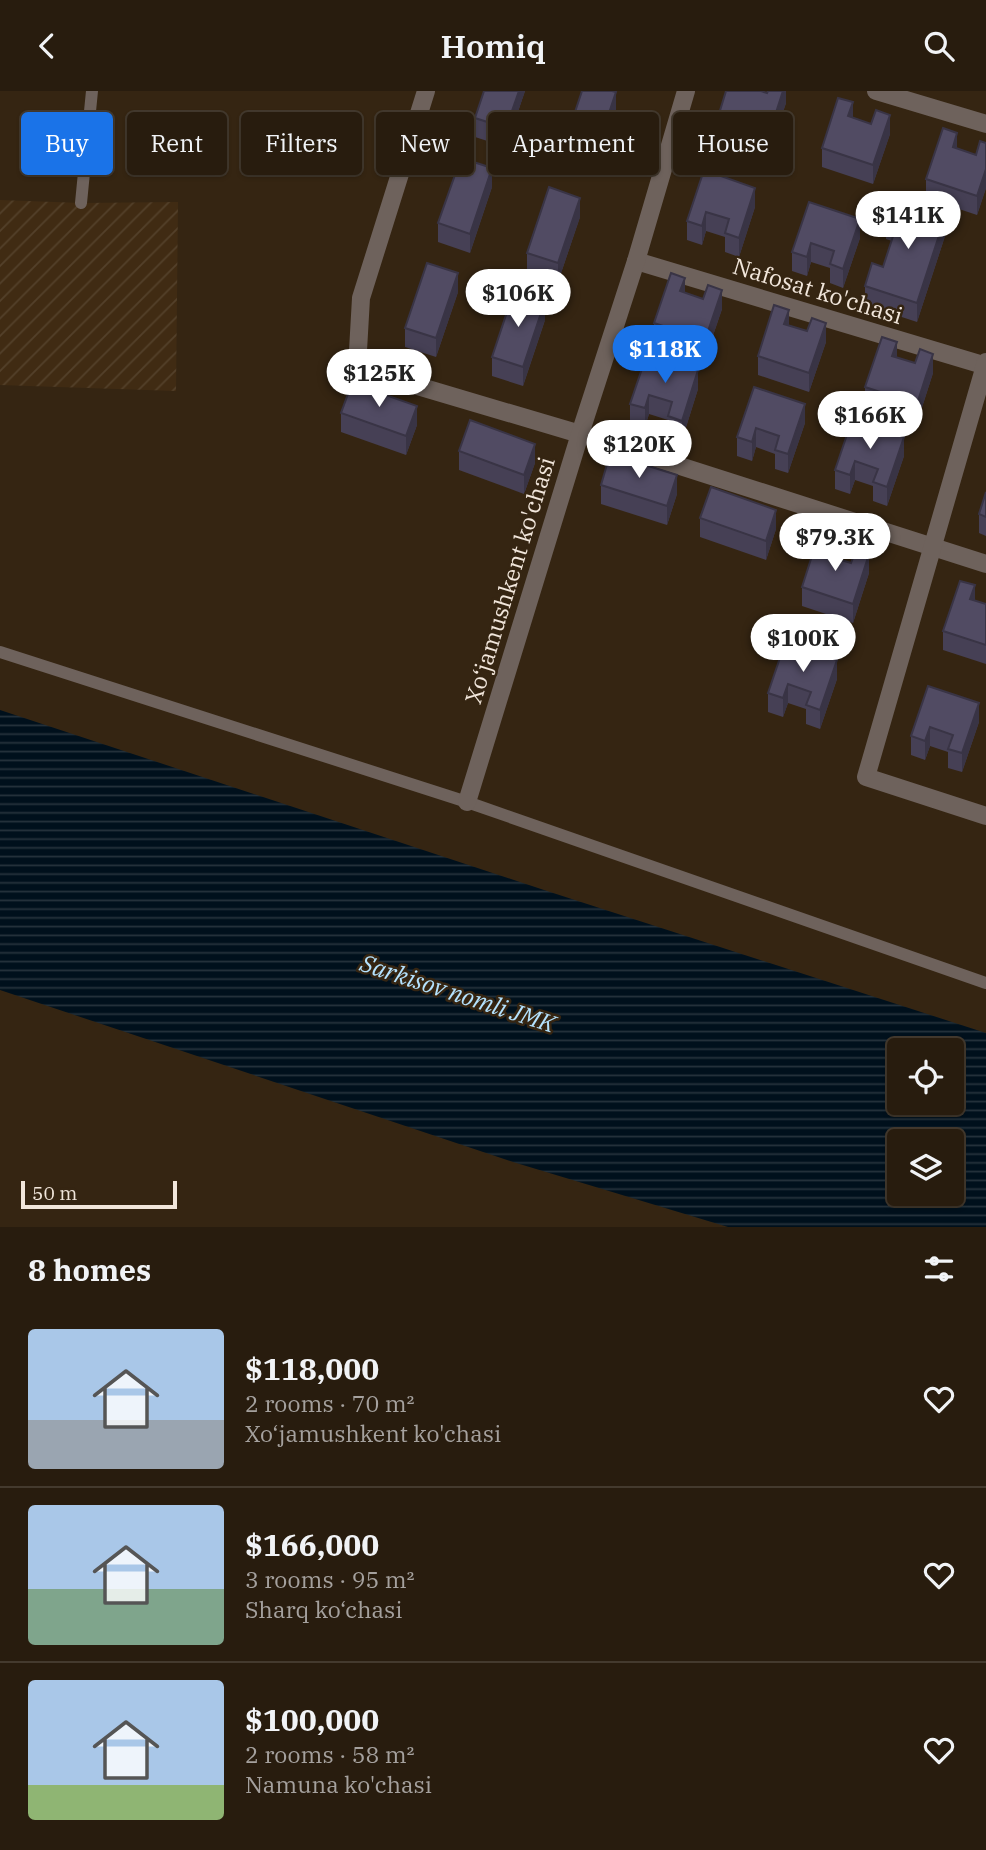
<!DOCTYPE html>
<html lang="en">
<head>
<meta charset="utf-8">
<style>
	:root { --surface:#281c0e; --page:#302517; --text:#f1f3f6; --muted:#a5a19e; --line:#443a2e; --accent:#1a73e8 }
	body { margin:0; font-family:"IBM Plex Serif",serif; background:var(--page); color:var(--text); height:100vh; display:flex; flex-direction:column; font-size:26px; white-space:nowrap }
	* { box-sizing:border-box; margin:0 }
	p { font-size:23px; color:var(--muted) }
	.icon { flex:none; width:38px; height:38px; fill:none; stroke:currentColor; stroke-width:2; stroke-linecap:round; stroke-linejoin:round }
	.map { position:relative; height:1136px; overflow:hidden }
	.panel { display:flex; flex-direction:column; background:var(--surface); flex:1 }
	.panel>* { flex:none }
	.guide { position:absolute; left:21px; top:21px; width:945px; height:63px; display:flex; gap:14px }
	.fabs { position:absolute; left:887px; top:947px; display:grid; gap:14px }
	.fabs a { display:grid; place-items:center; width:77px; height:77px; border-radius:7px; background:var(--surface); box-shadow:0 2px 5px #0004,0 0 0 2px var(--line); font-size:35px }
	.scale { position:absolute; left:21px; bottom:18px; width:156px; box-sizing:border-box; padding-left:7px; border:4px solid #f1e6db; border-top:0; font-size:19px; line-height:24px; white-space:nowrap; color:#f1e6db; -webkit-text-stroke:5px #352512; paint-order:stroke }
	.price { position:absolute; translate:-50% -60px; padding:0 16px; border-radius:24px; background:#fff; color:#222; font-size:23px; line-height:46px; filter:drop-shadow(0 2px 4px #0008) }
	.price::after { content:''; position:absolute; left:50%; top:42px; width:21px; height:16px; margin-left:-10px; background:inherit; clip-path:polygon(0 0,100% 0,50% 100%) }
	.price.current { background:var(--accent); color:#fff }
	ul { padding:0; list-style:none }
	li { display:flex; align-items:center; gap:21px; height:175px; padding:0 28px }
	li+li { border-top:2px solid var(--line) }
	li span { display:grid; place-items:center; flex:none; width:196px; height:140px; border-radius:7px; color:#555 }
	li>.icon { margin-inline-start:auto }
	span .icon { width:84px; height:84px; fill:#fffc; stroke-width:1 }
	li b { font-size:30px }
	h2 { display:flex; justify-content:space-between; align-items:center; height:84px; padding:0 28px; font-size:30px }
	.tag { padding:0 24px; border-radius:7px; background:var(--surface); box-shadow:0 2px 5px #0004,0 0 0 2px var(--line); font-size:24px; line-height:63px }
	.tag.current { background:var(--accent); color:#fff }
	header { display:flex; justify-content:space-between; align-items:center; height:91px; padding:0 28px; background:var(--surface); font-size:32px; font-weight:600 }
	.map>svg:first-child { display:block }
	.industrial { fill:url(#industrial-furrows) }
	.water { fill:url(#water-rules); fill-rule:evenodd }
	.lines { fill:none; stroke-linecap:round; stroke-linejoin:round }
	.service { stroke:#6e625c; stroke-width:12 }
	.minor { stroke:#6e625c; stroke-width:18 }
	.wall { fill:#464055 }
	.shaded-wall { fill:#393445 }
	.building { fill:#514b63; stroke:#393445; stroke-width:2 }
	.labels { text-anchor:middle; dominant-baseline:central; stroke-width:5; stroke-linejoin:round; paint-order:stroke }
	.street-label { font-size:23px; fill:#f1e6db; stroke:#352512 }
	.water-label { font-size:24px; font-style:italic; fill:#b4e2fe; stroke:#352512 }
</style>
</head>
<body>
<header><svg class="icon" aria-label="back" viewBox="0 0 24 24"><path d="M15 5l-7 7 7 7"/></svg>Homiq<svg class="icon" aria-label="search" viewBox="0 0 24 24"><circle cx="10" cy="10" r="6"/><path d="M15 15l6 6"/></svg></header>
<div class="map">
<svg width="986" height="1136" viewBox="0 0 986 1136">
	<defs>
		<pattern id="industrial-furrows" width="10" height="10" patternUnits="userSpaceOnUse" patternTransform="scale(1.75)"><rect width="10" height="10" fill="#402b13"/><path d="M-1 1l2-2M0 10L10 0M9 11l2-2" fill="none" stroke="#53402a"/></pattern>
		<pattern id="water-rules" width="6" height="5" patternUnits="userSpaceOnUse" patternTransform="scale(1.75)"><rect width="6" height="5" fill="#00101c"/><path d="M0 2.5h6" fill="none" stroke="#26333c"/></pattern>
	</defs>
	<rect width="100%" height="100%" fill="#352512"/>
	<path class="industrial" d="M 0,109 L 81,112 L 178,111 L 176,300 L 0,294 Z"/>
	<path class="water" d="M 0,619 L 547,800 L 986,942 L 986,1136 L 728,1136 L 513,1071 L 0,899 ZM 900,959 L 952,959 L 952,1012 L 900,1012 ZM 900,1050 L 952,1050 L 952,1102 L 900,1102 Z"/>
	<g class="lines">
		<g class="service">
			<path d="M 81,112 L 92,0"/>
			<path d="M 0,561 L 467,711 L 986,892"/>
		</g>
		<g class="minor">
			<path d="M 426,0 L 361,207 L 357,277 L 580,343 L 986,473"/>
			<path d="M 876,0 L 986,33"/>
			<path d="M 636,170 L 986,275"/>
			<path d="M 986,271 L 866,686 L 986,725"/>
			<path d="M 467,711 L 580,343 L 636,170 L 686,0"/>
		</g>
	</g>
	<g class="wall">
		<path d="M 484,0 L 525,0 L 506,56 L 475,46 L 475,27 Z"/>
		<path d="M 786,0 L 786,12 L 769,62 L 718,45 L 718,26 L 767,2 Z"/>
		<path d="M 616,20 L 594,86 L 563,76 L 563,57 Z"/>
		<path d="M 853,27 L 871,33 L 890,43 L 873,93 L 822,76 L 822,57 Z"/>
		<path d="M 986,52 L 986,97 L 977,124 L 926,107 L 926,88 L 957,58 L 976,64 Z"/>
		<path d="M 492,96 L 470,162 L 438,151 L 438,132 Z"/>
		<path d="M 755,97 L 755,116 L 739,166 L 725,161 L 725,146 L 706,140 L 702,154 L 687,149 L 687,130 Z"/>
		<path d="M 809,111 L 860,147 L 843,197 L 830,192 L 830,177 L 811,171 L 807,185 L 792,180 L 792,161 Z"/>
		<path d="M 580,126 L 558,191 L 527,181 L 527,162 Z"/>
		<path d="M 886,129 L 946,142 L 917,231 L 865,214 L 865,195 L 883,176 L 892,150 L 886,148 Z"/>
		<path d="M 458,201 L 436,266 L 405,256 L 405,237 Z"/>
		<path d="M 685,202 L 703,208 L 722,218 L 705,268 L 654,251 L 654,232 Z"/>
		<path d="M 545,229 L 523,295 L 492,285 L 492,266 Z"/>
		<path d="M 789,234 L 807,240 L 826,251 L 809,301 L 758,284 L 758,265 Z"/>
		<path d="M 647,263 L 698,298 L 682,349 L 668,344 L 668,329 L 649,323 L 645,336 L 630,332 L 630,313 Z"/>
		<path d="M 897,266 L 933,282 L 917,332 L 865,315 L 865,296 Z"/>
		<path d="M 754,296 L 805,332 L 788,382 L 775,378 L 775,363 L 756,356 L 752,370 L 737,365 L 737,346 Z"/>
		<path d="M 341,322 L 417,334 L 406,364 L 341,341 Z"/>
		<path d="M 852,329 L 904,365 L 887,415 L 873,410 L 873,395 L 855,389 L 850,403 L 835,398 L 835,379 Z"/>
		<path d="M 459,360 L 535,372 L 524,403 L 459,379 Z"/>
		<path d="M 601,394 L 677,403 L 667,434 L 601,413 Z"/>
		<path d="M 986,401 L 986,445 L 979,442 L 979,423 Z"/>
		<path d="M 700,427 L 776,438 L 766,469 L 700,446 Z"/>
		<path d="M 833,466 L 869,482 L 853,532 L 802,515 L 802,496 Z"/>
		<path d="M 975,510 L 986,513 L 986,573 L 943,559 L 943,540 Z"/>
		<path d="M 785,552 L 837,588 L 820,638 L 806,633 L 806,618 L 788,612 L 783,626 L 768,621 L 768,602 Z"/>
		<path d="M 928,595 L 979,631 L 962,681 L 948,677 L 948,661 L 930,655 L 925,669 L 911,664 L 911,645 Z"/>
	</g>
	<g class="shaded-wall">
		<path d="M 519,0 L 525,0 L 506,56 L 506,37 Z"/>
		<path d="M 783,0 L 786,0 L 786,12 L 769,62 L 769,43 Z"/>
		<path d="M 616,1 L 616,20 L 594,86 L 594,67 Z"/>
		<path d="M 853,11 L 853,30 L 848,25 Z"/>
		<path d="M 890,24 L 890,43 L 873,93 L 873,74 Z"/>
		<path d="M 957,42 L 957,61 L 953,56 Z"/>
		<path d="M 492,77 L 492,96 L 470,162 L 470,143 Z"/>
		<path d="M 986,78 L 986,97 L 977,124 L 977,105 Z"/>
		<path d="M 755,97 L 755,116 L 739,166 L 739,147 Z"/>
		<path d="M 580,107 L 580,126 L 558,191 L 558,172 Z"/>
		<path d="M 706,121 L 706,140 L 702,154 L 702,135 Z"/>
		<path d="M 946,123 L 946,142 L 917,231 L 917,212 Z"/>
		<path d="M 860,128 L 860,147 L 843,197 L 843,178 Z"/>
		<path d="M 811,152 L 811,171 L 807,185 L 807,166 Z"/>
		<path d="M 458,182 L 458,201 L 436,266 L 436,247 Z"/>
		<path d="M 685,187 L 685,206 L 680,200 Z"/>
		<path d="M 722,199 L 722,218 L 705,268 L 705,249 Z"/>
		<path d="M 545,210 L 545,229 L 523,295 L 523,276 Z"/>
		<path d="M 789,219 L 789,238 L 784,233 Z"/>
		<path d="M 826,232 L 826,251 L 809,301 L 809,282 Z"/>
		<path d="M 897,251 L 897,270 L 892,265 Z"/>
		<path d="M 933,263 L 933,282 L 917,332 L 917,313 Z"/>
		<path d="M 698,279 L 698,298 L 682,349 L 682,330 Z"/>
		<path d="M 649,304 L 649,323 L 645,336 L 645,317 Z"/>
		<path d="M 805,313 L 805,332 L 788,382 L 788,363 Z"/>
		<path d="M 417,315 L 417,334 L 406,364 L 406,345 Z"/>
		<path d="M 756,337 L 756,356 L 752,370 L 752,351 Z"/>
		<path d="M 904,346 L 904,365 L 887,415 L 887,396 Z"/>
		<path d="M 535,353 L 535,372 L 524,403 L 524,384 Z"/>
		<path d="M 855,370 L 855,389 L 850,403 L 850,384 Z"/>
		<path d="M 677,384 L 677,403 L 667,434 L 667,415 Z"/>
		<path d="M 776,419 L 776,438 L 766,469 L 766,450 Z"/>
		<path d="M 833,451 L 833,470 L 828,465 Z"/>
		<path d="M 869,463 L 869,482 L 853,532 L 853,513 Z"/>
		<path d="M 975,494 L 975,513 L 970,508 Z"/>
		<path d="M 837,569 L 837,588 L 820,638 L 820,619 Z"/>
		<path d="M 788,593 L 788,612 L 783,626 L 783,607 Z"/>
		<path d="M 979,612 L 979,631 L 962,681 L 962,662 Z"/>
		<path d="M 930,636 L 930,655 L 925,669 L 925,650 Z"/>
	</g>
	<g class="building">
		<path d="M 484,0 L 519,0 L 506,37 L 475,27 Z"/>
		<path d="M 582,0 L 612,0 L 616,1 L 594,67 L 563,57 Z"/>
		<path d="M 726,0 L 761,0 L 767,2 L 768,0 L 783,0 L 769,43 L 718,26 Z"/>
		<path d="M 838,7 L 853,11 L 848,25 L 871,33 L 876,19 L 890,24 L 873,74 L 822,57 Z"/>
		<path d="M 943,37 L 957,42 L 953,56 L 976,64 L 980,50 L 986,52 L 986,78 L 977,105 L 926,88 Z"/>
		<path d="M 461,67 L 492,77 L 470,143 L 438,132 Z"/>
		<path d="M 704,79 L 755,97 L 739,147 L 725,142 L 729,128 L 706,121 L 702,135 L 687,130 Z"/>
		<path d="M 549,96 L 580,107 L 558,172 L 527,162 Z"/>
		<path d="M 893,106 L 946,123 L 917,212 L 865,195 L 872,172 L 883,176 L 897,133 L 886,129 Z"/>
		<path d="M 809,111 L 860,128 L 843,178 L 830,173 L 834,160 L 811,152 L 807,166 L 792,161 Z"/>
		<path d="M 427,172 L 458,182 L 436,247 L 405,237 Z"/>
		<path d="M 671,182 L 685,187 L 680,200 L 703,208 L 708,194 L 722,199 L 705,249 L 654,232 Z"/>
		<path d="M 514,200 L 545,210 L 523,276 L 492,266 Z"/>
		<path d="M 774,214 L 789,219 L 784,233 L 807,240 L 812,227 L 826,232 L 809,282 L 758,265 Z"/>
		<path d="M 882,246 L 897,251 L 892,265 L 915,272 L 920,258 L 933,263 L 917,313 L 865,296 Z"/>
		<path d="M 647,263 L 698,279 L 682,330 L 668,325 L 672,311 L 649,304 L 645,317 L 630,313 Z"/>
		<path d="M 352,292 L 417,315 L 406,345 L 341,322 Z"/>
		<path d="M 754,296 L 805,313 L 788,363 L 775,359 L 779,345 L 756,337 L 752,351 L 737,346 Z"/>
		<path d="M 470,329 L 535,353 L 524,384 L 459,360 Z"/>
		<path d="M 852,329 L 904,346 L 887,396 L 873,391 L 878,378 L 855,370 L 850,384 L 835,379 Z"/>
		<path d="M 610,363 L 677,384 L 667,415 L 601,394 Z"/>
		<path d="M 711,396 L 776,419 L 766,450 L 700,427 Z"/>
		<path d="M 986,401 L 986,426 L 979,423 Z"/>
		<path d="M 818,446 L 833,451 L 828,465 L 851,472 L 856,459 L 869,463 L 853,513 L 802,496 Z"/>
		<path d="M 960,490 L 975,494 L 970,508 L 986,513 L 986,554 L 943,540 Z"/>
		<path d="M 785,552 L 837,569 L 820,619 L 806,614 L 811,601 L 788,593 L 783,607 L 768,602 Z"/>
		<path d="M 928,595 L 979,612 L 962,662 L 948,658 L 953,644 L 930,636 L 925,650 L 911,645 Z"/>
	</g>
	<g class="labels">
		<g class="street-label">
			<text transform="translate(818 199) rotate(17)">Nafosat ko'chasi</text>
			<text transform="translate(509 489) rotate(-73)">Xo‘jamushkent ko'chasi</text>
		</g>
		<g class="water-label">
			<text transform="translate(458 902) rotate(18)">Sarkisov nomli JMK</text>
		</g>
	</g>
</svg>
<div class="fabs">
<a><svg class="icon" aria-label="locate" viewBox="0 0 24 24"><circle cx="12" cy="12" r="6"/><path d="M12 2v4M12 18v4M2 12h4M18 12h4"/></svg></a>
<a><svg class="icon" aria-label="layers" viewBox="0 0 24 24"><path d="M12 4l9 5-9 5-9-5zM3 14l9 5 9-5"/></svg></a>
</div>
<div class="scale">50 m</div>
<b class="price" style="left:908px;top:160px">$141K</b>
<b class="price" style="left:518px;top:238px">$106K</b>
<b class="price current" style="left:665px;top:294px">$118K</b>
<b class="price" style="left:379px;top:318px">$125K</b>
<b class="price" style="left:870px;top:360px">$166K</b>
<b class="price" style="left:639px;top:389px">$120K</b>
<b class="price" style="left:835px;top:482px">$79.3K</b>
<b class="price" style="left:803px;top:583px">$100K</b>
<div class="guide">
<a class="tag current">Buy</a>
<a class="tag">Rent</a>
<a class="tag">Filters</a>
<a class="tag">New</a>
<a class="tag">Apartment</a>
<a class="tag">House</a>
</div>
</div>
<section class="panel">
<h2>8 homes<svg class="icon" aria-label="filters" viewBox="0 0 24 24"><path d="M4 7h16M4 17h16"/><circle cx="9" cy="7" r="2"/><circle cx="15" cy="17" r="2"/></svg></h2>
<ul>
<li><span style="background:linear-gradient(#a9c7e8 65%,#9aa5b1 0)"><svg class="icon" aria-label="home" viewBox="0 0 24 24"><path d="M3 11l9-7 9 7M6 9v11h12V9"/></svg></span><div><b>$118,000</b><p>2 rooms · 70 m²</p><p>Xo‘jamushkent ko'chasi</p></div><svg class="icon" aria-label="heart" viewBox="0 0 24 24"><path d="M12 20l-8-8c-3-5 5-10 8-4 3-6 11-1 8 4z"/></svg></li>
<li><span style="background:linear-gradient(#a9c7e8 60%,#7fa58c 0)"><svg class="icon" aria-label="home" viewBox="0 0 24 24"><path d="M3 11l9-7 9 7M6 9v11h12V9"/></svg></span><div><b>$166,000</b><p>3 rooms · 95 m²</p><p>Sharq ko‘chasi</p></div><svg class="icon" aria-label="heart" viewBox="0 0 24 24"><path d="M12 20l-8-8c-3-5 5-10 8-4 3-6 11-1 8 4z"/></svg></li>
<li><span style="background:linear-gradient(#a9c7e8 75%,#8fb573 0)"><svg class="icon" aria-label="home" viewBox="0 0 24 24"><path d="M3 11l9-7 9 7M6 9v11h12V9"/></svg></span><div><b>$100,000</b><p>2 rooms · 58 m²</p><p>Namuna ko'chasi</p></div><svg class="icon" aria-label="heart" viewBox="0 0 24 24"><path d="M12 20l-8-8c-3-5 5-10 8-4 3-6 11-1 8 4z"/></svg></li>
</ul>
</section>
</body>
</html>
